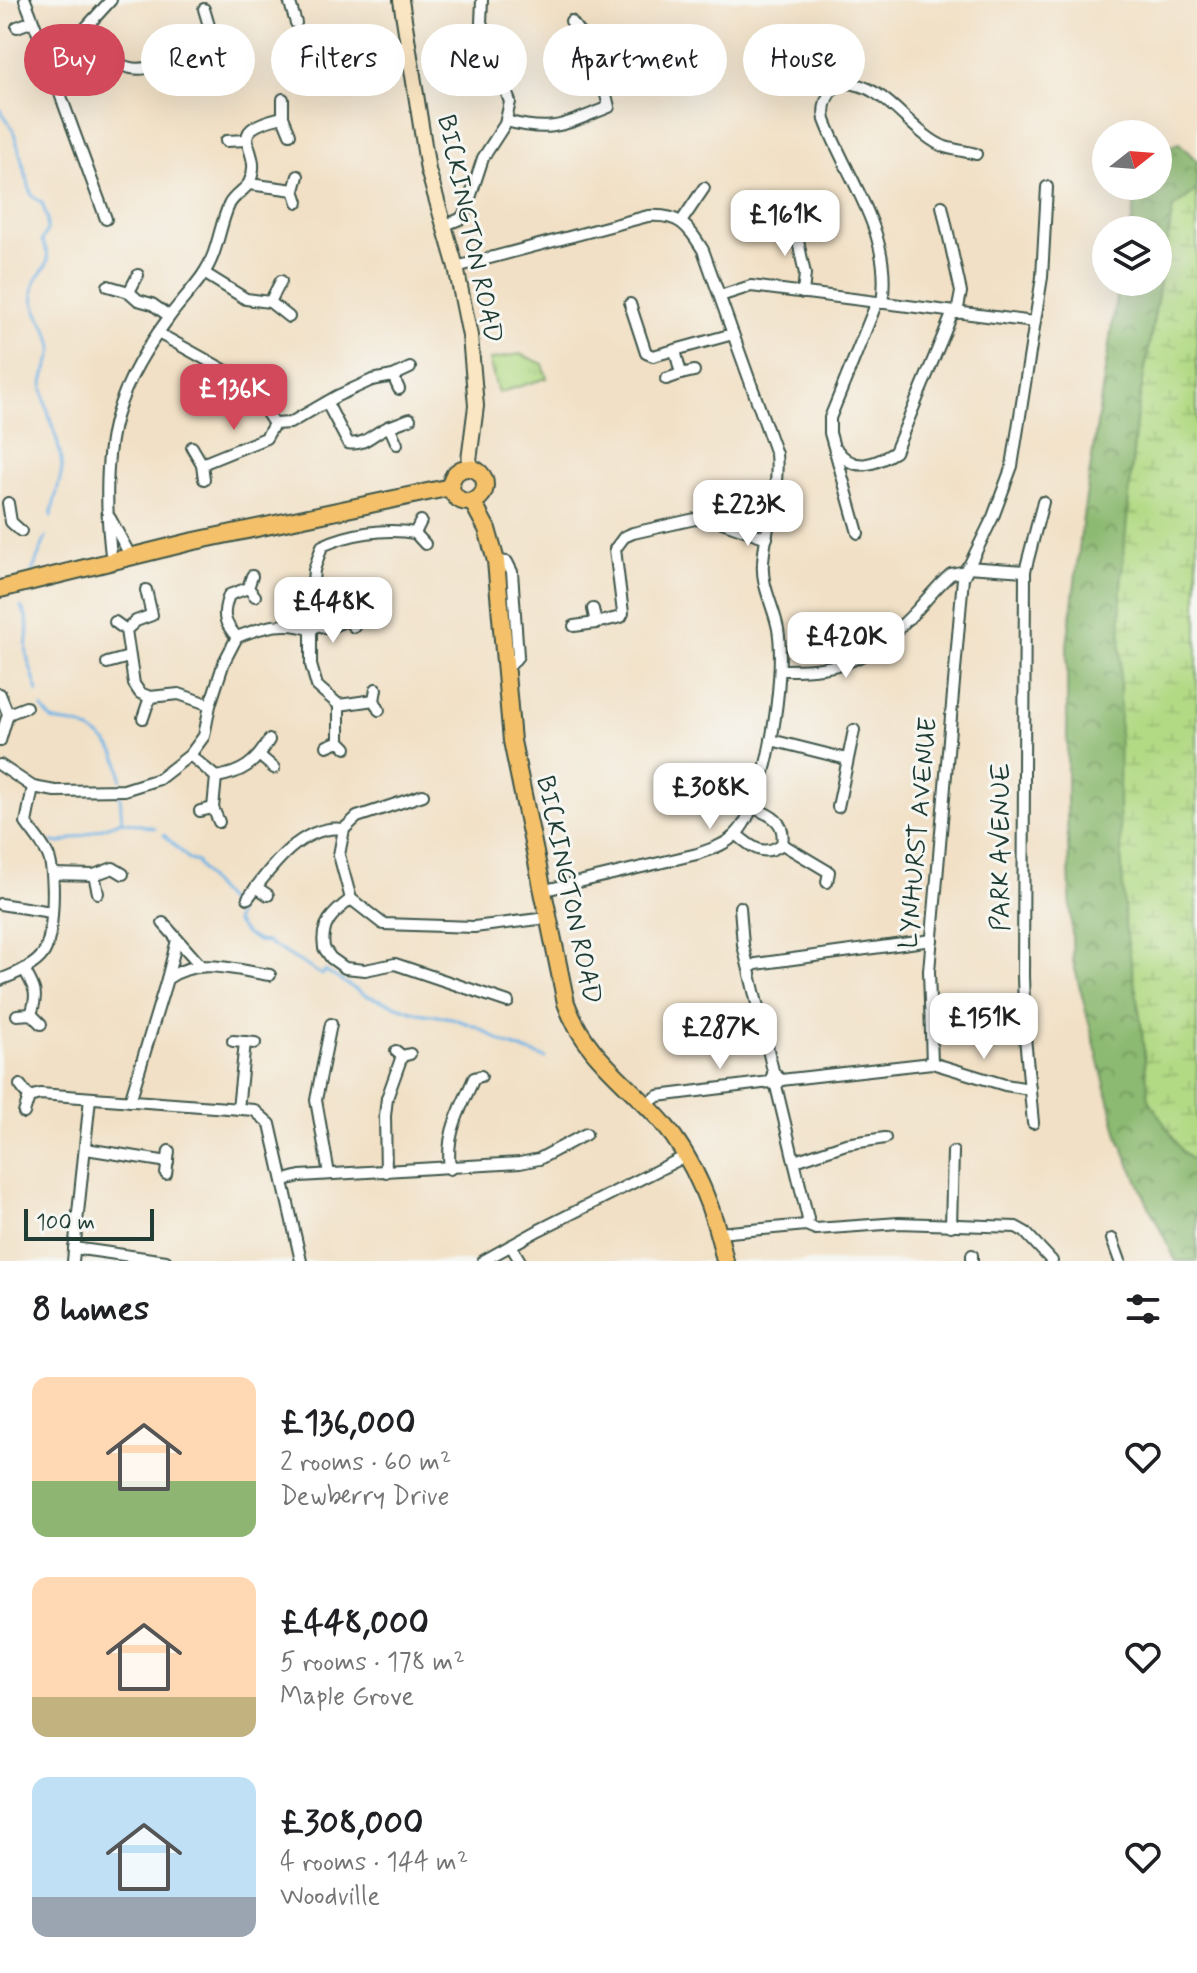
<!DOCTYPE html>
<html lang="en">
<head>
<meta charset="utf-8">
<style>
	:root { --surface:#fff; --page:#f2f2f2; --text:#202124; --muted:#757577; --accent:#d1495b }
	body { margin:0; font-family:Mynerve,sans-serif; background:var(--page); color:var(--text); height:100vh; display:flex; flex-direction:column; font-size:30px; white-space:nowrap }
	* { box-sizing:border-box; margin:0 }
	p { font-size:26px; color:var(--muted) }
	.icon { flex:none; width:44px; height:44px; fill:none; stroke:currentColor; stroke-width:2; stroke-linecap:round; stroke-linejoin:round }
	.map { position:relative; height:1261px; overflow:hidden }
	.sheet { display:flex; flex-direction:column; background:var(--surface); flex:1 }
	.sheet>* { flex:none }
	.top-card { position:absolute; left:24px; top:24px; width:1150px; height:72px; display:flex; gap:16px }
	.needle { width:52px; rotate:73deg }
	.tools { position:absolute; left:1092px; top:120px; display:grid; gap:16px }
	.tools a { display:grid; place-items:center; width:80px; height:80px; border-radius:50%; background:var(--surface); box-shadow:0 8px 32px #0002; font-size:40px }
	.scale { position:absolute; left:24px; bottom:20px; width:130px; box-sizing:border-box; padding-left:8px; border:4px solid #1f3d34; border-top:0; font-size:22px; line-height:28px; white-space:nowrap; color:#1f3d34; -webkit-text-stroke:6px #f6f6f2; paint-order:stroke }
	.price { position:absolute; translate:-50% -68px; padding:0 18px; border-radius:16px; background:#fff; color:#222; font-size:26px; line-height:52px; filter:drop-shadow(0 2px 4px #0008) }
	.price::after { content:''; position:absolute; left:50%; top:48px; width:24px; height:18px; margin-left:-12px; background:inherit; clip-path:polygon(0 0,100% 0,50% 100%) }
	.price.active { background:var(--accent); color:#fff }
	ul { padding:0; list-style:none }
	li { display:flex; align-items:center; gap:24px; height:200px; padding:0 32px }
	li span { display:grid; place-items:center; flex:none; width:224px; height:160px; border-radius:16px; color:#555 }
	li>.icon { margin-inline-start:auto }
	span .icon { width:96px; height:96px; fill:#fffc; stroke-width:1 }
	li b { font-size:34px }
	h2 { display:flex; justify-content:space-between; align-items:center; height:96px; padding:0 32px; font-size:34px }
	.chip { padding:0 28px; border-radius:36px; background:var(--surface); box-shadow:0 8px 32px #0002; font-size:28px; line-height:72px }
	.chip.active { background:var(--accent); color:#fff }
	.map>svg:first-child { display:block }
	.grass { fill:url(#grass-tufts); stroke:#688c5c; stroke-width:2 }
	.forest { fill:url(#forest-crowns); stroke:#567c53; stroke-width:2 }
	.wetland { fill:url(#wetland-marsh); stroke:#688c5c; stroke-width:2 }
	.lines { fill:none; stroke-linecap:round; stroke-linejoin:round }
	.stream { stroke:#6fb3e5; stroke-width:3 }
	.street-casing { stroke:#3e554a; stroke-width:14 }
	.secondary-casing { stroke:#3e554a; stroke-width:18 }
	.primary-casing { stroke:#3e554a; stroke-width:20 }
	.street { stroke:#fff; stroke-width:10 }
	.secondary { stroke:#fbe6c3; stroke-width:14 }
	.primary { stroke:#f4c16a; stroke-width:16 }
	.labels { text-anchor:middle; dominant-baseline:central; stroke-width:6; stroke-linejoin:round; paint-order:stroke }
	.street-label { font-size:26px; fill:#1f3d34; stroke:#f6f6f2 }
</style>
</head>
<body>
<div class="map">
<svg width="1197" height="1261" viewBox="0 0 1197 1261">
	<defs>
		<pattern id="grass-tufts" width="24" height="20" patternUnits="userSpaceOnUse" patternTransform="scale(2)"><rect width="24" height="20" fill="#b2da85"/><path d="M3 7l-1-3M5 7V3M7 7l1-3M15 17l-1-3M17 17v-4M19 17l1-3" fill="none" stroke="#99bc73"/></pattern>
		<pattern id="forest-crowns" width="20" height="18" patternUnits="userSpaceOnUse" patternTransform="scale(2)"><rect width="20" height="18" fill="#8dba72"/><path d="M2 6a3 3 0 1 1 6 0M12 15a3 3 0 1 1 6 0" fill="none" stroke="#73985e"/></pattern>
		<pattern id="wetland-marsh" width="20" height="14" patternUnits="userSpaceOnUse" patternTransform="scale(2)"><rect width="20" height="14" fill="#b2da85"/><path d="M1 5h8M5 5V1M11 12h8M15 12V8" fill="none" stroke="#99bc73"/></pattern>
	</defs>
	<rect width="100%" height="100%" fill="#f6f6f2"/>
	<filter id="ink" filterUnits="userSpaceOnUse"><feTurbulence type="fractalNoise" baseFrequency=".0125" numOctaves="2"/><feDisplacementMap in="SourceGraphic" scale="16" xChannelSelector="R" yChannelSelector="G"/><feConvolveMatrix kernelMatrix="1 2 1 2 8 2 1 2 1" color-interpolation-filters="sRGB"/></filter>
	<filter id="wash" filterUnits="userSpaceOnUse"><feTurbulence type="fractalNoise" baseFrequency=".006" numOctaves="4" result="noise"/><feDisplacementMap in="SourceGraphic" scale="32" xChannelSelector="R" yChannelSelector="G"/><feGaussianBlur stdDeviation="1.8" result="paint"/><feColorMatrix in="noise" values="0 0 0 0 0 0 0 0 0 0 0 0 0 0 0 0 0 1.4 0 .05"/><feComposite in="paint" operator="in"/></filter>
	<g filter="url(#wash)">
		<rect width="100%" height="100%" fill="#f1e0c5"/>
		<path class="grass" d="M 520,354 L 543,364 L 547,378 L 498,393 L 489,360 Z"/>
		<path class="forest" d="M 1179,143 L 1197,161 L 1197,190 L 1173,208 L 1136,422 L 1121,585 L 1141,1022 L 1149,1099 L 1183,1153 L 1197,1163 L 1197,1261 L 1176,1261 L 1146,1200 L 1119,1139 L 1073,961 L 1067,820 L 1067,646 L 1083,517 L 1116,298 L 1119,282 L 1158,282 L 1158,230 L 1130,230 L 1138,186 L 1158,186 L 1158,151 Z"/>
		<path class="wetland" d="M 1197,190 L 1197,1163 L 1183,1153 L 1149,1099 L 1141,1022 L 1125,924 L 1119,811 L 1121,585 L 1136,422 L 1173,208 Z"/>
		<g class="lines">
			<g class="stream">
				<path d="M 0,109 L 13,129 L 32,196 L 42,203 L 47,218 L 47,230 L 42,241 C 61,274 27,267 34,302 C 37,318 52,331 53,348 C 53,361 41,375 43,389 C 46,416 61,441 62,468 C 62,475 53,505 51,516"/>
				<path d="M 32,572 L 46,537"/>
				<path d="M 21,607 C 35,627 22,640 28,660 C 31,670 35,681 38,692"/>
				<path d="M 42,708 L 52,720 C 62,724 74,722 83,727 C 107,738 121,753 121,780"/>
				<path d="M 120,796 L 122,821 L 155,828"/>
				<path d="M 164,835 L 190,860 L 197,862 C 206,879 223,897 237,911 L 235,922 L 246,934 L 258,941 L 267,942 L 322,975 L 325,971 L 365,995 L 418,1013 L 452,1018 L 477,1027 L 504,1043 L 546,1058"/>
				<path d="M 53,842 L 61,843 L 122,821"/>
			</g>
		</g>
	</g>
	<g filter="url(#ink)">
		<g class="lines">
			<g class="street-casing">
				<g id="street">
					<path d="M 25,0 L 42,44 L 60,56"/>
					<path d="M 289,0 L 296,23"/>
					<path d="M 204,9 L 212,36"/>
					<path d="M 17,27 L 33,21"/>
					<path d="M 83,32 C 95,41 105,53 117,62 C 146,83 186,50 212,36 L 220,59"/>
					<path d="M 60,56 L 57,81 L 59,91 L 106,219"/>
					<path d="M 60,56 L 111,0"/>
					<path d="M 283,99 L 283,117 L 290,134"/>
					<path d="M 506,121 C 554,134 565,124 609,107 L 597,58 L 571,21"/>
					<path d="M 226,141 L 247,140"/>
					<path d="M 249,184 L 294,190 L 298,176"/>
					<path d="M 294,190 L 298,202"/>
					<path d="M 942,206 L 961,292 L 957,313"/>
					<path d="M 681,222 L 704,188"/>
					<path d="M 794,222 L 805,274 L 803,293"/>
					<path d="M 443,226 L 460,219 L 465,213 L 483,158 L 505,124 L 510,102 L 481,22 L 482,0"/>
					<path d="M 456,267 L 648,216 C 680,214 687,225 703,250 L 776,454 C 780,493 765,526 763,563 C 761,586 774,607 778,629 C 786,673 768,803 735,835 C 725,845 711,849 697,854 L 541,891"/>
					<path d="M 204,273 L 246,299 L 270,302 L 289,317"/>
					<path d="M 108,286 L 129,292 L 138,300 L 152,304 L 169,316"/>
					<path d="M 129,292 L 138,275"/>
					<path d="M 720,296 L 751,286 L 1034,322"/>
					<path d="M 270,302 L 281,281"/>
					<path d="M 882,303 C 893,233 848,181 825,120 C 822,104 828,90 843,83 C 885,82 911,134 945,147 C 954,150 966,151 976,154"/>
					<path d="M 630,304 L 646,353 L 653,356 L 733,334"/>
					<path d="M 158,333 L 230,373 L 252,390 L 274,424 L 290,423 L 337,396 L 372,380 L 393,376 L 410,368"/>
					<path d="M 681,374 L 694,371"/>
					<path d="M 393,376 L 399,389"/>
					<path d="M 666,379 L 681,374 L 675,350"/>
					<path d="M 327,403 L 348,443 C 364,446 371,435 384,429 C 393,425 402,422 410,419"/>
					<path d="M 389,426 L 397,444"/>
					<path d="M 192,447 L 202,464 L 266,438 L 274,424"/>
					<path d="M 837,450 C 854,473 874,465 895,452 L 953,312"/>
					<path d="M 202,464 L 204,479"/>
					<path d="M 8,503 L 11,522 L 21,531"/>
					<path d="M 110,518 L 131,557"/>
					<path d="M 415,533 L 421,521"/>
					<path d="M 858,533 L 830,433 L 830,418 L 877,302"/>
					<path d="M 496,561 L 507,562 L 512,572 L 518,656 L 506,671"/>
					<path d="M 112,562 C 106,519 104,459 116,417 C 127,379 147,347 170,316 C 181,301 194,288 204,273 C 218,252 219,227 229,205 C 233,196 244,191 249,183 C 267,148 216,132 283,117"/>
					<path d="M 967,567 L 1025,571"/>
					<path d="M 252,576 L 248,588 L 255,596"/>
					<path d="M 146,590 L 152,615 L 136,621 L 126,630 L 134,684 L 140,693 L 150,697 L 179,694 L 210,705"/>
					<path d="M 593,609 L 596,623 L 621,617 L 623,613 L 615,549 L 624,537 L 633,533 L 695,519 L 716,520 L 767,538"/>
					<path d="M 345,612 L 347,620 L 354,627"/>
					<path d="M 310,619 L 314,570 L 322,546 C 350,533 385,528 415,533 L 425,544"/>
					<path d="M 115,622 L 126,630"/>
					<path d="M 317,625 L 328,628 L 347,620"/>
					<path d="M 574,626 L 596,623"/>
					<path d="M 311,631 L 311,665 L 317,686 L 339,705 L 374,700"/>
					<path d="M 237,637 C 223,622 222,614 229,595 L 248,588"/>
					<path d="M 107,663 L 129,657"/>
					<path d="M 780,670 C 847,671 871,658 917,610 C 928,598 938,585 951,574 L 966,571"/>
					<path d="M 376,689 L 374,700 L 379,710"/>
					<path d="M 0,694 L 8,714 L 0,741"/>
					<path d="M 8,714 L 26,707"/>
					<path d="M 143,718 L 150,697"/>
					<path d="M 771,740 L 847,759"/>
					<path d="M 339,741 L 339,705"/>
					<path d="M 327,746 L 339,741 L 346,748"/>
					<path d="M 190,755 L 216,777 C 242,773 256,763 269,740"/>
					<path d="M 260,756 L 274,768"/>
					<path d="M 0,765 L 33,787 L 55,791 L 124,790 L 159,779 L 190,755 L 204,736 L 210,705 L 224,662 L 237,637 C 264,626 287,620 312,630 L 317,624 L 310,619 L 305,625"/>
					<path d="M 216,777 L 213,808 L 219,822"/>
					<path d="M 838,807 L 854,730"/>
					<path d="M 200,811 L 213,808"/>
					<path d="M 344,829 L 339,855 L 351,899 L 383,924 L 474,927 L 547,918"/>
					<path d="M 736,834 C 751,847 764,858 782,844 C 786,822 772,815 753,808"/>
					<path d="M 782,844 L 829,872 L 827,882"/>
					<path d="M 53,874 L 94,875 L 98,893"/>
					<path d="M 94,875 L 113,868 L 123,874"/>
					<path d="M 256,887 L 268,895"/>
					<path d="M 248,898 C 270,868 302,823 344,829 L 357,817 L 423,795"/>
					<path d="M 351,899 C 333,913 320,924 324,948 L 331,958 L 345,968 L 365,970 L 395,964 L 508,1002"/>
					<path d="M 0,904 L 51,912"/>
					<path d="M 740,907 L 743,945 L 774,1075"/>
					<path d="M 163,923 L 200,965"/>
					<path d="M 750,967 L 756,964 L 932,940"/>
					<path d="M 167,979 L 177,940"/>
					<path d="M 0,980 C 14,974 34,967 43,954 C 54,938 56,872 48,855 C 43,844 33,833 26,823 L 33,787"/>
					<path d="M 31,1014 L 41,1024"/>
					<path d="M 17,1015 L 31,1014 C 39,992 34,988 24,969"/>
					<path d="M 233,1041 L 255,1043"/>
					<path d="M 396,1051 L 402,1056 L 410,1054"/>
					<path d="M 932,1063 L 929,971 L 963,578 L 993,517 L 1012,466 L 1042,277 L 1047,187"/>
					<path d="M 781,1080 L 932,1063 L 1005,1085 L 1030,1089"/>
					<path d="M 20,1085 L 29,1097"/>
					<path d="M 776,1086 L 781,1080 L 776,1075 L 772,1076 L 770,1082 L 776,1086 L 808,1219 L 806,1225"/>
					<path d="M 29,1097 L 40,1094 L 254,1110 L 270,1124 L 301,1261"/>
					<path d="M 130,1101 L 167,979 C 198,956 234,970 270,975"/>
					<path d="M 646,1104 L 658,1096 L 770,1082"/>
					<path d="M 238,1109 L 245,1042"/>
					<path d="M 24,1113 L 29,1097"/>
					<path d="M 1033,1123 L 1025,1037 L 1023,976 L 1025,571 L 1043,502"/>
					<path d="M 86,1149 L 168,1162"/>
					<path d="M 795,1161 L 846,1144 L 885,1138"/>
					<path d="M 450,1169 C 445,1133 460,1111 474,1078 L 481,1076"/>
					<path d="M 386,1172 L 385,1116 L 387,1098 L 402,1056"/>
					<path d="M 166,1174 L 169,1151"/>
					<path d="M 329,1174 L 316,1100 L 331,1024"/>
					<path d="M 285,1180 L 300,1176 L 520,1163 L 539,1159 L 586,1134"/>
					<path d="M 951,1226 L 953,1152"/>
					<path d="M 719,1233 L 806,1225 L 816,1229 L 899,1223 L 1016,1227 L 1025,1232 L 1052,1261"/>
					<path d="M 1112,1239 L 1120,1261"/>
					<path d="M 511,1246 L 520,1261"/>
					<path d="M 74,1248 L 166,1261"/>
					<path d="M 972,1255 L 972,1261"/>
					<path d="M 73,1261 L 90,1098"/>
					<path d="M 483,1261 L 539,1230 L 686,1156"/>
				</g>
			</g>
			<g class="secondary-casing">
				<path id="secondary" d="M 401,0 L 428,170 L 456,267 L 470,336 L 476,406 L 468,468"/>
			</g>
			<g class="primary-casing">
				<g id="primary">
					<circle cx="468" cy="485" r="17"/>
					<path d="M 472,501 L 487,529 L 496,561 L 512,741 L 566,1003 C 584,1055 627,1082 662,1122 C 695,1160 715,1213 725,1261"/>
					<path d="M 0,589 L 190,542 L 451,487"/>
				</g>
			</g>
			<use href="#street" class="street"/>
			<use href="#secondary" class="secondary"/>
			<use href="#primary" class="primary"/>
		</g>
	</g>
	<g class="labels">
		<g class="street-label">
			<text transform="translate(469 229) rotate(78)">BICKINGTON ROAD</text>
			<text transform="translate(919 833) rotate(-85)">LYNHURST AVENUE</text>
			<text transform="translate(1002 847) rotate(-90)">PARK AVENUE</text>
			<text transform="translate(568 890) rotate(78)">BICKINGTON ROAD</text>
		</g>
	</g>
</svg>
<div class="tools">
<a><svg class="needle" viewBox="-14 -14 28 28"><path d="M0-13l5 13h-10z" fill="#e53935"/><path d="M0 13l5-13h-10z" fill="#757577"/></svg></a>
<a><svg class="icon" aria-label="layers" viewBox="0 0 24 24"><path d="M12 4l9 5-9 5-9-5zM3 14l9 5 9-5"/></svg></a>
</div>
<div class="scale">100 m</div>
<b class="price" style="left:785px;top:258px">£161K</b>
<b class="price active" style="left:234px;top:432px">£136K</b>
<b class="price" style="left:748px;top:548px">£223K</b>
<b class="price" style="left:333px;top:645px">£448K</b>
<b class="price" style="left:846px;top:680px">£420K</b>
<b class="price" style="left:710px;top:831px">£308K</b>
<b class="price" style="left:984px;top:1061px">£151K</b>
<b class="price" style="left:720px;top:1071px">£287K</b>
<div class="top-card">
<a class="chip active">Buy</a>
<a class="chip">Rent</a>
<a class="chip">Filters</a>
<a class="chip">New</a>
<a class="chip">Apartment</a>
<a class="chip">House</a>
</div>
</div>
<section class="sheet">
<h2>8 homes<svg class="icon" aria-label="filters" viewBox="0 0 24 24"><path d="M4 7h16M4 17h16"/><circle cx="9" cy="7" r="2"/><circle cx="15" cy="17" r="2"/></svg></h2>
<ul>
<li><span style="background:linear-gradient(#ffd9b3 65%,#8fb573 0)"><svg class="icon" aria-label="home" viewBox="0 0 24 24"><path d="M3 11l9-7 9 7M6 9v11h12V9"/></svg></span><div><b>£136,000</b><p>2 rooms · 60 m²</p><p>Dewberry Drive</p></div><svg class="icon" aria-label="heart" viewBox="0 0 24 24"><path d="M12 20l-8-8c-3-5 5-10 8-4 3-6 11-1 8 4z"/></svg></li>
<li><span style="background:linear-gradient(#ffd9b3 75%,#c2b280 0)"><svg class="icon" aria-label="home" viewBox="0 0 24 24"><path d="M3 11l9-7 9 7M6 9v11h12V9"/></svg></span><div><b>£448,000</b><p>5 rooms · 178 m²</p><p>Maple Grove</p></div><svg class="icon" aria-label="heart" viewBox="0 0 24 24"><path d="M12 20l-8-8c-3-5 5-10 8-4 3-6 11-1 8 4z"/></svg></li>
<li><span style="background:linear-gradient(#bfe0f5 75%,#9aa5b1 0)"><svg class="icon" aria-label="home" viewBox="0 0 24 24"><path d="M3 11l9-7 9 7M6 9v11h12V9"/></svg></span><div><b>£308,000</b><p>4 rooms · 144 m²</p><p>Woodville</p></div><svg class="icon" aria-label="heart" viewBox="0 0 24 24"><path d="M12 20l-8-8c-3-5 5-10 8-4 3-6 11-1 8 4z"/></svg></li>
</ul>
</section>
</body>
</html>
